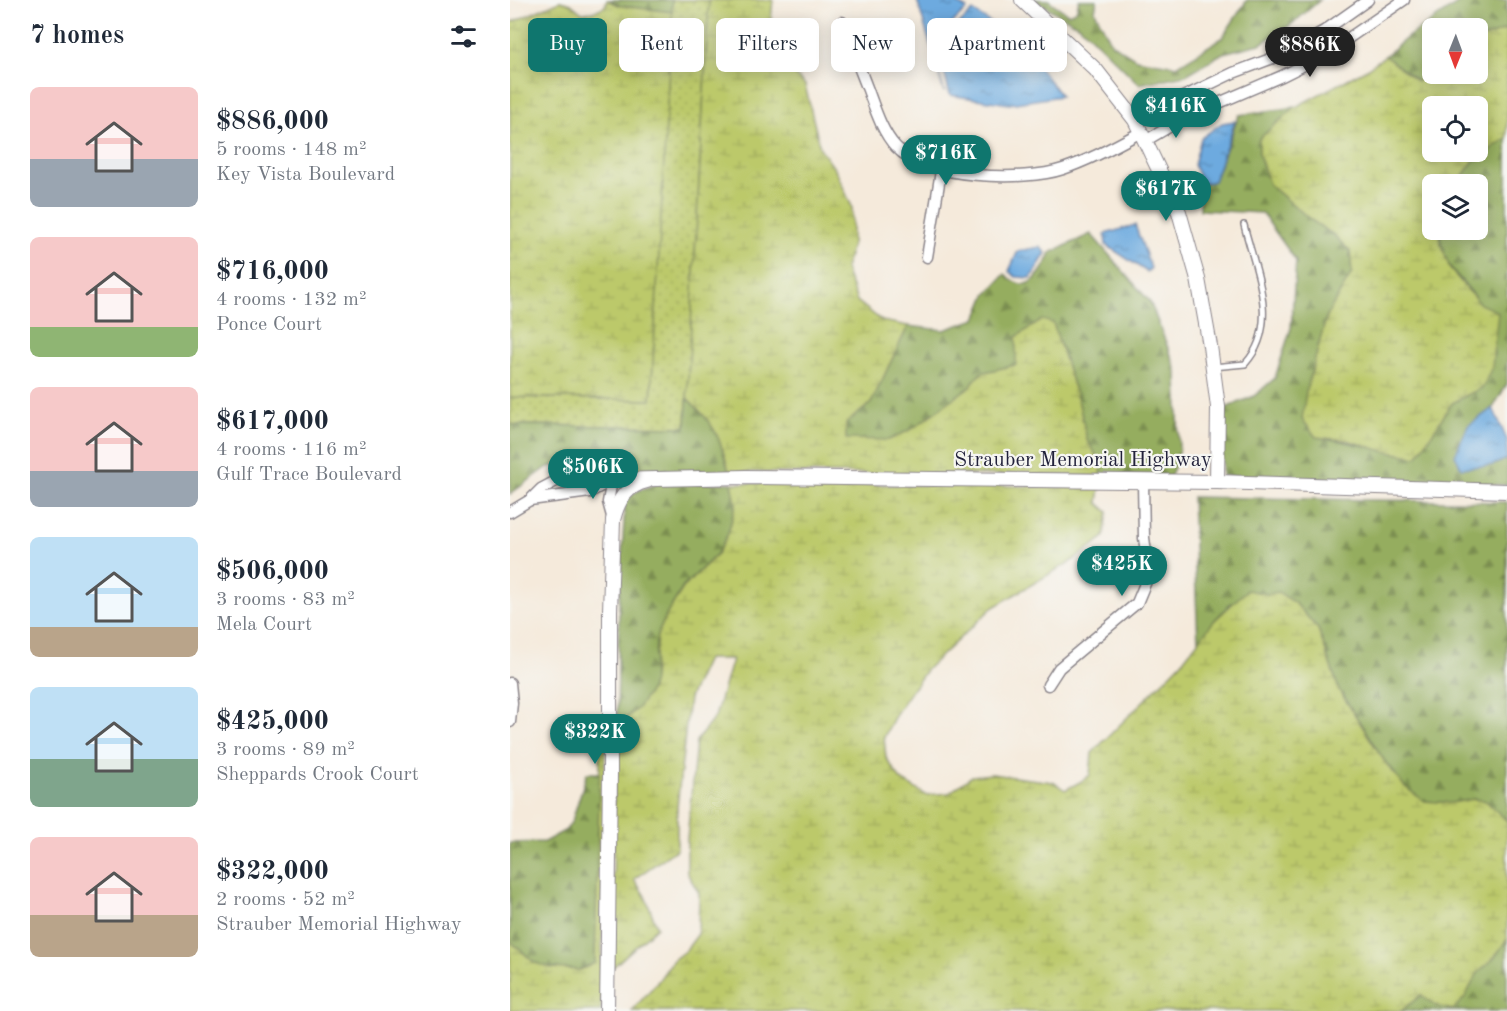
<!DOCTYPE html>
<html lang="en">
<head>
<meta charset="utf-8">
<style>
	:root { --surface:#fff; --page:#f2f2f3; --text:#1f2937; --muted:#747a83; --accent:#0f766e }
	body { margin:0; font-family:"Old Standard TT",serif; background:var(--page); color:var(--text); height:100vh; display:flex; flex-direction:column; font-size:22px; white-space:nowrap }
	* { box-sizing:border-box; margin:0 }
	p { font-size:20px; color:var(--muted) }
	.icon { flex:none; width:33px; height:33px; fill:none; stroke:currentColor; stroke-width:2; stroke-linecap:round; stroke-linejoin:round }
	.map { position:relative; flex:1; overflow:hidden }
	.panel { display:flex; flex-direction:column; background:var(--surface); width:510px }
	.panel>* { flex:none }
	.hud { position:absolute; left:18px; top:18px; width:570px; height:54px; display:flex; gap:12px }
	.needle { width:39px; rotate:181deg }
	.fabs { position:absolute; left:912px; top:18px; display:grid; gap:12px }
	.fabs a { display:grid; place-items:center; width:66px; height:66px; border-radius:9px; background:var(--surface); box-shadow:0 3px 15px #0003; font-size:30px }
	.price { position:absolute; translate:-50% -51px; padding:0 14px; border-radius:21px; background:var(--accent); color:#fff; font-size:20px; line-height:39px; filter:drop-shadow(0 2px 3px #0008) }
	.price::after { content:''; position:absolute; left:50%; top:36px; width:18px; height:14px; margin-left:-9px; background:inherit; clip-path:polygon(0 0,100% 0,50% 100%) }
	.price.active { background:#222; color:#fff }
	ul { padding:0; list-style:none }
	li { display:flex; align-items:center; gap:18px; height:150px; padding:0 30px }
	li span { display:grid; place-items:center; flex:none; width:168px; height:120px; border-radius:9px; color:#555 }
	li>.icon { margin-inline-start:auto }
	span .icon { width:72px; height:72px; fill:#fffc; stroke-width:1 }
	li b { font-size:26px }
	h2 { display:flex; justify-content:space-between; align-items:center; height:72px; padding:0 30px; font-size:26px }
	.tag { padding:0 21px; border-radius:9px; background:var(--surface); box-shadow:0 3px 15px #0003; font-size:21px; line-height:54px }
	.tag.active { background:var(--accent); color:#fff }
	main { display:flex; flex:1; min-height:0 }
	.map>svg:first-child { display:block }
	.grass { fill:url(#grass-dots); stroke:#6f7652; stroke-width:1.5 }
	.forest { fill:url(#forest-firs); stroke:#5c684c; stroke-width:1.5 }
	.wetland { fill:url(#wetland-marsh); stroke:#6f7652; stroke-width:1.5; fill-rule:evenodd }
	.water { fill:url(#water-ripples); stroke:#48668d; stroke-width:1.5 }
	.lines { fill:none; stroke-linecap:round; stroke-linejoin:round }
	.service-casing { stroke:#8c868b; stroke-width:8 }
	.minor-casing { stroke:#8c868b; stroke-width:13 }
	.tertiary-casing { stroke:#8c868b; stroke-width:16 }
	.service { stroke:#fff; stroke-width:5 }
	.minor { stroke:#fff; stroke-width:10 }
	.tertiary { stroke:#fff; stroke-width:14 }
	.labels { text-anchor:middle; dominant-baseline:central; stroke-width:4.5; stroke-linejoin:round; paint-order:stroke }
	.street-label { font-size:21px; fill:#22223b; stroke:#f6f6f2 }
</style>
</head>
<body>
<main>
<section class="panel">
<h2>7 homes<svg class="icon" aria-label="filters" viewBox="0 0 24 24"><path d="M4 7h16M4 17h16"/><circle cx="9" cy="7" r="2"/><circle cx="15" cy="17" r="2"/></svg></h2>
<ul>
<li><span style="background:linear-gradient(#f6c9c9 60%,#9aa5b1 0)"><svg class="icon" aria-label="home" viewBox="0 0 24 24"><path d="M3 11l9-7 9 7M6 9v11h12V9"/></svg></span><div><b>$886,000</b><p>5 rooms · 148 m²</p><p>Key Vista Boulevard</p></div></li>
<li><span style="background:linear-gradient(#f6c9c9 75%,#8fb573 0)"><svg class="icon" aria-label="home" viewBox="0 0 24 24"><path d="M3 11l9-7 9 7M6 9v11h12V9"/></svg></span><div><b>$716,000</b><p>4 rooms · 132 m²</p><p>Ponce Court</p></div></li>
<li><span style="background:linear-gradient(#f6c9c9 70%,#9aa5b1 0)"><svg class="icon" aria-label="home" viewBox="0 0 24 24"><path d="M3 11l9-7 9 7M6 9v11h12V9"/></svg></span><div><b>$617,000</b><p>4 rooms · 116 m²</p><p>Gulf Trace Boulevard</p></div></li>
<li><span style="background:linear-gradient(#bfe0f5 75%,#b9a48a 0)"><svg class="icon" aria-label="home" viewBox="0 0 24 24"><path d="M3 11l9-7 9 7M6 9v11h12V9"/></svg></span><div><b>$506,000</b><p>3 rooms · 83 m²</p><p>Mela Court</p></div></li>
<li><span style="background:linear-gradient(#bfe0f5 60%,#7fa58c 0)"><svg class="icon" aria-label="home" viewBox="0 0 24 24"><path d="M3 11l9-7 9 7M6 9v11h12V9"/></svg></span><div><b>$425,000</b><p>3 rooms · 89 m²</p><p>Sheppards Crook Court</p></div></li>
<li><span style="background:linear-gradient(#f6c9c9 65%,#b9a48a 0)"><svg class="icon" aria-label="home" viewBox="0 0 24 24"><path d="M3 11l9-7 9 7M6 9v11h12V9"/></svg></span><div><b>$322,000</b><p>2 rooms · 52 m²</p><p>Strauber Memorial Highway</p></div></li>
</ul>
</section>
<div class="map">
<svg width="997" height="1011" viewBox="0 0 997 1011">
	<defs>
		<pattern id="grass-dots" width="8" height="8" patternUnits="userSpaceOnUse" patternTransform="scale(1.5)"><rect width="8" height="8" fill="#bcc96a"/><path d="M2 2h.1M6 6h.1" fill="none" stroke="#a1ac5d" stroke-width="1.8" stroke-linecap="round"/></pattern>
		<pattern id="forest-firs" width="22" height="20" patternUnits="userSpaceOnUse" patternTransform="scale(1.5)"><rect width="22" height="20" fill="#95ad5e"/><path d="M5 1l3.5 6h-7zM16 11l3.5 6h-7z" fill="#798c4f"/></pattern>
		<pattern id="wetland-marsh" width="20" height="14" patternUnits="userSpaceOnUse" patternTransform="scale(1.5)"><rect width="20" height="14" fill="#bcc96a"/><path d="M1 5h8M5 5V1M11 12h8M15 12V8" fill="none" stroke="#a1ac5d"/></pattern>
		<pattern id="water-ripples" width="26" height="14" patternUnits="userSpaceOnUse" patternTransform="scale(1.5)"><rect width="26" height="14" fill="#6daadf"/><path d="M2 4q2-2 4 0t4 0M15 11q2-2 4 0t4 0" fill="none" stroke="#598ab6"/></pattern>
	</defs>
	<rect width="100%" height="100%" fill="#f6f6f2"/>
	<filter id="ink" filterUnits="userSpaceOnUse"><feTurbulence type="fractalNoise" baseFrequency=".0167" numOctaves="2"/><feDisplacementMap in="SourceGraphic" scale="12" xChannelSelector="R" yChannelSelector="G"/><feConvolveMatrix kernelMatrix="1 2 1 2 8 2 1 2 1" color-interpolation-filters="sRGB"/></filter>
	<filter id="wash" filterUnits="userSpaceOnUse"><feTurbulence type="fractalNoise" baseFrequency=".008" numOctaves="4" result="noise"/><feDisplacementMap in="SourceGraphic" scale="24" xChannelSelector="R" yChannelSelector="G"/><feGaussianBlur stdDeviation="1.35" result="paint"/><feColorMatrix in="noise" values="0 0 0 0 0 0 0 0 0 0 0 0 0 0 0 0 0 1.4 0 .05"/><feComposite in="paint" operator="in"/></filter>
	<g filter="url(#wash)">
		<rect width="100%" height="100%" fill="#f5eadb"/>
		<path class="grass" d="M 160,0 L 199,0 L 176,427 L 0,425 L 0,397 L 141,400 Z"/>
		<g class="forest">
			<path d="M 99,0 L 162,0 L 162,12 L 111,6 Z"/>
			<path d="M 524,0 L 538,0 L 558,14 L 566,11 L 569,0 L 587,0 L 585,11 L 602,44 L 626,59 L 667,66 L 712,38 L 737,0 L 810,0 L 781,25 L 750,44 L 713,53 L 676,75 L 629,84 L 571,27 Z"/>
			<path d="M 953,0 L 997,0 L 997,29 L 968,40 L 968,28 L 922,28 L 922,73 L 908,81 L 875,56 L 899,36 Z"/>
			<path d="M 785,107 L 749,139 L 749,154 L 759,184 L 801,220 L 824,235 L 840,251 L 842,273 L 817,316 L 807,350 L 807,437 C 841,441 872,451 906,457 L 942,403 L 973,387 C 973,373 973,310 968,302 C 953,276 927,267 931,230 L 968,230 L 968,184 L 947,184 L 964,160 L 997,138 L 997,384 L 983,408 L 958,426 L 983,465 L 997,459 L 997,485 L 712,476 L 713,409 L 744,396 L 765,378 L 781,328 L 786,261 L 752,213 L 690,210 L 690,195 L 695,183 L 704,181 L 729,115 Z"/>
			<path d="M 581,234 L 640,302 L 667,371 L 669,453 L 661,476 L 591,476 L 592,465 L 577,440 L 569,404 L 543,323 L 506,365 L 471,373 L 459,387 L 402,429 L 379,440 L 335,440 L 335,423 L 361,403 L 398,326 L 434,330 L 466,319 L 476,295 L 495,274 C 519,298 529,275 540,256 L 540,253 Z"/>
			<path d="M 177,398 C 204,423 210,436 219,472 L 116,472 L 115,467 L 53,468 L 53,464 L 38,467 L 0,494 L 0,425 L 176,427 Z"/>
			<path d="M 149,483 L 222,483 L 226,504 L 218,534 L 207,554 L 173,587 L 158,612 L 147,636 L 142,688 L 129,708 L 107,726 L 109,607 L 115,503 C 122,491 136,487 149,483 Z"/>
			<path d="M 682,497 L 997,502 L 997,821 L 975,801 L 964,799 L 941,803 L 914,801 L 895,787 L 875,762 L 829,690 L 808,629 L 785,603 L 721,603 L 704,621 L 688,643 Z"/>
			<path d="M 77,773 L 90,773 L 85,963 L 70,970 L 42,968 L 25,963 L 0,941 L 0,843 L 34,842 L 56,830 L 62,821 Z"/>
			<path d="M 997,939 L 997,1011 L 891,1011 L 911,995 L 926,1006 L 955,997 L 967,974 L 984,958 Z"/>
		</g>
		<g class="wetland">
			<path d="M 97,0 L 111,6 L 162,12 L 141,400 L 0,397 L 0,23 L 50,1 L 61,4 L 72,13 L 83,12 L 95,6 Z"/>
			<path d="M 199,0 L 263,0 L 260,32 L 285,75 L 295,85 L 310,148 L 326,171 L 342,207 L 342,245 L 335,269 L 347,301 L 372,321 L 398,326 L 361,403 L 336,423 L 336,439 L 379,440 L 402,429 L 459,387 L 471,373 L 506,365 L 506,337 L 532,320 L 543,323 L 569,404 L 577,440 L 592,465 L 591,476 L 219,472 C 210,436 204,423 177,398 Z"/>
			<path d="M 997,29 L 997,138 L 964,160 L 947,184 L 922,184 L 922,230 L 931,230 L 930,241 L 940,269 L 970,304 L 988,312 L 982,367 L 973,387 L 942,403 L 907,457 L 873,451 L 840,441 L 806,437 L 792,419 L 796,392 L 817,315 L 842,273 L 840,251 L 824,235 L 801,220 L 759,184 L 749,154 L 749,139 L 785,107 L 855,70 L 875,56 L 907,81 L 922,73 L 968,74 L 968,40 ZM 922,106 L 968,106 L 968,152 L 922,152 Z"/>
			<path d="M 222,483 L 590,487 L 588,503 L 598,512 L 594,537 L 567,558 L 482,608 L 416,670 L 387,712 L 374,737 L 376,758 L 391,780 L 416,795 L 439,793 L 462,776 L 482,774 L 543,782 L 555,790 L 570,782 L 580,775 L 582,753 L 671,663 L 704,621 L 737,590 L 758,594 L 768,592 L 785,603 L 808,629 L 829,690 L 875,762 L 895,787 L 914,801 L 941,803 L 964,799 L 976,801 L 997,821 L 997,939 L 984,958 L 967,974 L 955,997 L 943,1010 L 926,1006 L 911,995 L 891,1011 L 122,1011 L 149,980 L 163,960 L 176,950 L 188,934 L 189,893 L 177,873 L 177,840 L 186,741 L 205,717 L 222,659 L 197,659 L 179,698 L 167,807 L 167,849 L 124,879 L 135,896 L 147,927 L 102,968 L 105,728 L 128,708 L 142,688 L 147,636 L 158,612 L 173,588 L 207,554 L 218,534 L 226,504 Z"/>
			<path d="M 95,744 L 91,1011 L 0,1011 L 0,941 L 25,963 L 42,968 L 70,970 L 85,963 L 90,753 Z"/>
		</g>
		<g class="water">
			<path d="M 407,0 L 441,0 L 457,9 L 424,41 L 422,47 L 434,92 Z"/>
			<path d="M 463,11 L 511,43 L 551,96 L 499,104 L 440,95 L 427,45 Z"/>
			<path d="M 725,121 L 704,181 L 692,184 L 684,165 L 691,138 L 712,123 Z"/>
			<path d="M 625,225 L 641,268 L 637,272 L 596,245 L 595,234 Z"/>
			<path d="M 530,247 L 536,253 L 521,278 L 506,277 L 499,271 L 508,251 Z"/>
			<path d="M 983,408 L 997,440 L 997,459 L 983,465 L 951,468 L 945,455 L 958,426 Z"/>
		</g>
	</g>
	<g filter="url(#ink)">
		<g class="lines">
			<g class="service-casing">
				<path id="service" d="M 703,367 L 735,364 C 771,325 745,270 734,225"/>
			</g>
			<g class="minor-casing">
				<g id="minor">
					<path d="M 332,22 C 340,44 349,67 358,90 C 365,109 372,132 386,147 C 415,179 514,182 553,169 C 580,160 606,146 631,132"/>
					<path d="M 625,120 L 723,73 L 771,55 L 814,31 L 858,0"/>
					<path d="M 635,141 L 676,117 L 772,76 L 796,64 L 830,44 L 894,0"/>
					<path d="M 417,257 L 431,171"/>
					<path d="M 102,480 L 98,502 L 103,520"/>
					<path d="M 20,500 L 80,492 L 102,480"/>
					<path d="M 0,512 L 20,500 L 31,489 L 46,481 L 63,478 L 102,480"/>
					<path d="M 0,683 L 2,703 L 0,722"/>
					<path d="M 538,685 L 549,668 L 627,603 L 639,574 L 634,538 L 633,482"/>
				</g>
			</g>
			<g class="tertiary-casing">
				<g id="tertiary">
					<path d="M 512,0 L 586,70 L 625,120 L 669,212 L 688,279 L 700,346 L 708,407 L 707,482"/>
					<path d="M 102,480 L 236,477 L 707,482 L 997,491"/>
					<path d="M 97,1011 L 100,774 L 100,611 L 103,520 C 108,500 116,486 137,481"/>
				</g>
			</g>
			<use href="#service" class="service"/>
			<use href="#minor" class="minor"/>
			<use href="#tertiary" class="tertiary"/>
		</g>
	</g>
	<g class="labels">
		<g class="street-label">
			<text x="573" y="460">Strauber Memorial Highway</text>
		</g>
	</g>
</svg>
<div class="fabs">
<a><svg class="needle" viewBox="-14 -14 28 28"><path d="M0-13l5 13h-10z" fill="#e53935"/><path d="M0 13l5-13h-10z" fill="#747a83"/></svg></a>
<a><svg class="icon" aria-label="locate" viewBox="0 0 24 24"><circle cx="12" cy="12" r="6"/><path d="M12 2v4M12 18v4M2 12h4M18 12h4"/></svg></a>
<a><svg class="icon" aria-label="layers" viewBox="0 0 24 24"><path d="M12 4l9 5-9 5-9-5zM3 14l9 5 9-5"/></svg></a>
</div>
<b class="price active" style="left:800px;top:78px">$886K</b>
<b class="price" style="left:666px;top:139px">$416K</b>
<b class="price" style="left:436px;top:186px">$716K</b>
<b class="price" style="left:656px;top:222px">$617K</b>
<b class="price" style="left:83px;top:500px">$506K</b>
<b class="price" style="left:612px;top:597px">$425K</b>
<b class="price" style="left:85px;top:765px">$322K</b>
<div class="hud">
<a class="tag active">Buy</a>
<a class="tag">Rent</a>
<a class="tag">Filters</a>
<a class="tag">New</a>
<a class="tag">Apartment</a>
</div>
</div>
</main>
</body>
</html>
